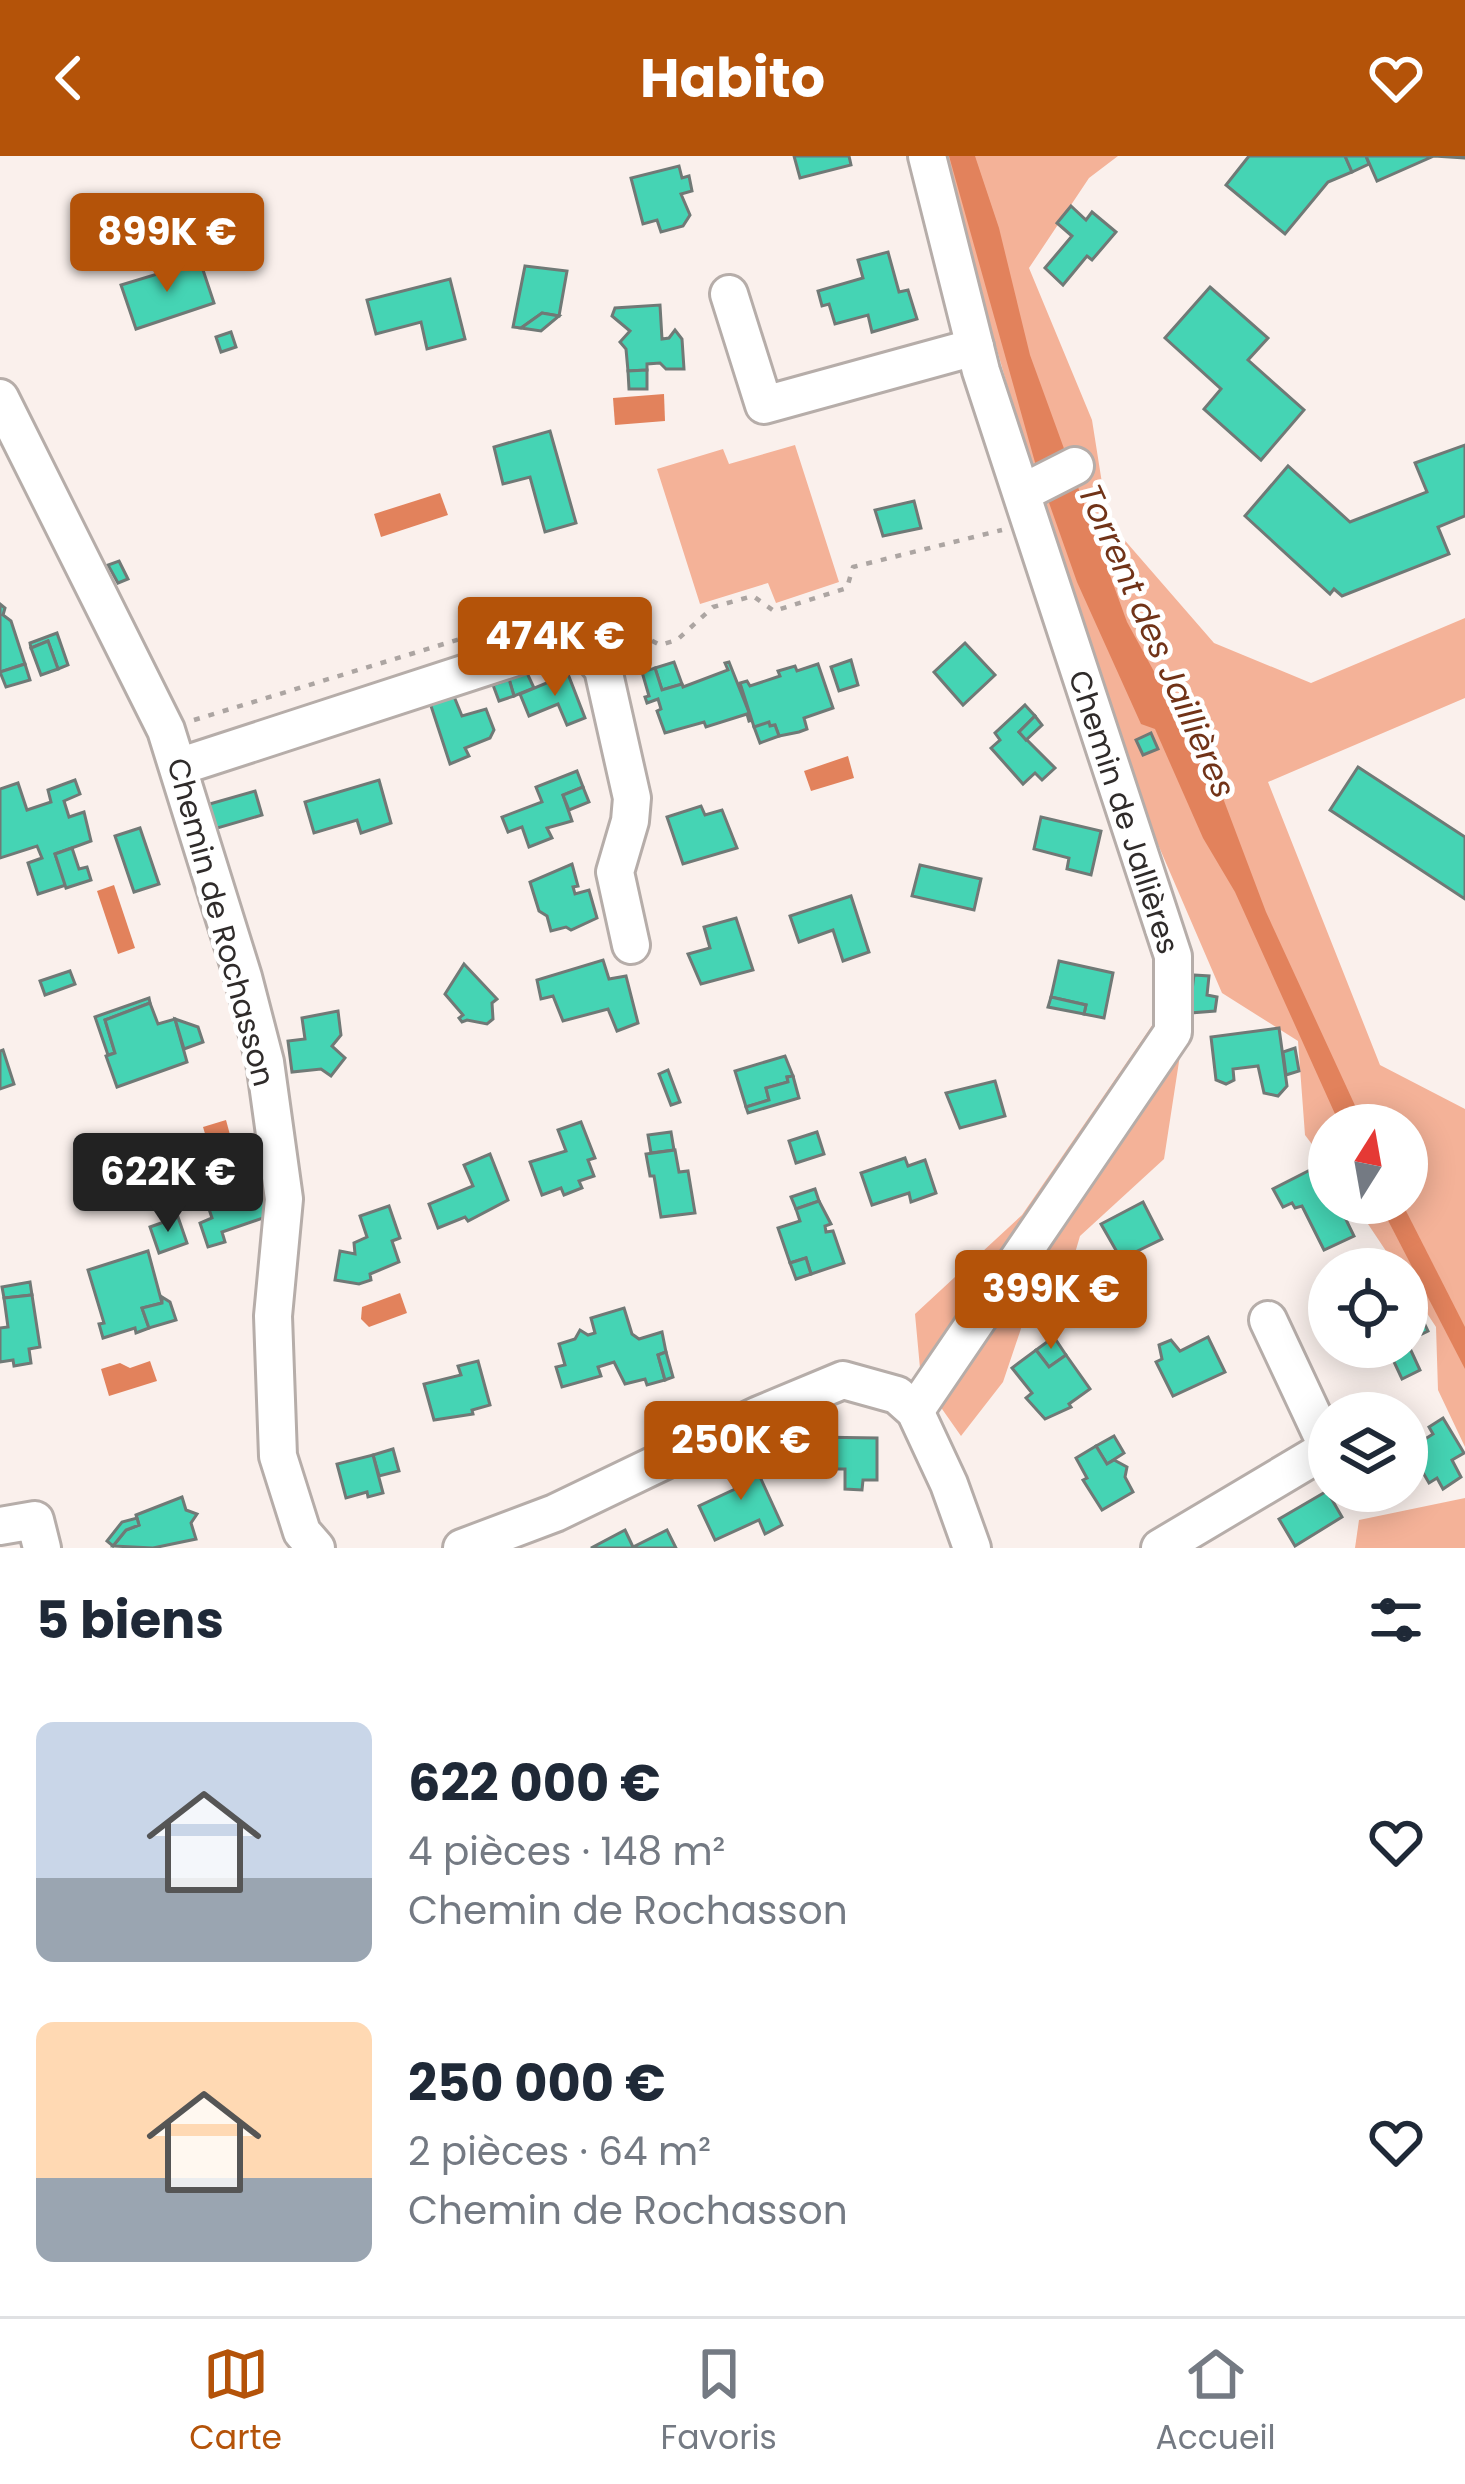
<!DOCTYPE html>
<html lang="fr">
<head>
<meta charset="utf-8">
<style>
	:root { --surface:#fff; --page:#f6f6f7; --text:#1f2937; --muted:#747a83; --line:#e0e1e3; --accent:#b45309 }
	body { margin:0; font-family:Poppins,sans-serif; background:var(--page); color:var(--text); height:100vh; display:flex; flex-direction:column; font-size:45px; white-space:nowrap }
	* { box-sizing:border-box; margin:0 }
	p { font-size:39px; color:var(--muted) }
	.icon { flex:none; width:66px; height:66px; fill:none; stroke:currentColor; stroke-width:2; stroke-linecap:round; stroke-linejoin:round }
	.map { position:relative; height:1392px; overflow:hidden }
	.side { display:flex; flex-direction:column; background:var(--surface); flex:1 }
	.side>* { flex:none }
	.needle { width:78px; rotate:11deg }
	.buttons { position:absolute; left:1308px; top:948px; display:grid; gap:24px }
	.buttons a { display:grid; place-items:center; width:120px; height:120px; border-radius:50%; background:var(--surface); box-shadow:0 6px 30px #0003; font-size:60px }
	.price { position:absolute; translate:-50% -102px; padding:0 27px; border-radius:12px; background:var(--accent); color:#fff; font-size:39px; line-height:78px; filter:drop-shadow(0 3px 6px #0008) }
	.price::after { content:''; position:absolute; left:50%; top:72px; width:36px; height:27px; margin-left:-18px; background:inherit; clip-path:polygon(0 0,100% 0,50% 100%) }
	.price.selected { background:#222; color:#fff }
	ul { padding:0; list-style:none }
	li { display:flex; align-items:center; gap:36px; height:300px; padding:0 36px }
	li span { display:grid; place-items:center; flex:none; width:336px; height:240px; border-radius:18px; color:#555 }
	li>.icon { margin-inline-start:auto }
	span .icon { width:144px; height:144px; fill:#fffc; stroke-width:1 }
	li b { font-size:51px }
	h2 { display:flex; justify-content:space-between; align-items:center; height:144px; padding:0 36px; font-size:51px }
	header { display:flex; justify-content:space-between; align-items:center; height:156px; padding:0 36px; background:var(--accent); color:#fff; font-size:54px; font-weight:700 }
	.dock { display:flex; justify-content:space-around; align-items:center; height:168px; border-top:3px solid var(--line); background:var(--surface); font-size:33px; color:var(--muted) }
	.dock a { display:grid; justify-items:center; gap:6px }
	.dock .selected { color:var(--accent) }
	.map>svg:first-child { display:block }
	.green { fill:#f4b298 }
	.water { fill:#e2825c }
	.building { fill:#45d4b4; stroke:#707976; stroke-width:3 }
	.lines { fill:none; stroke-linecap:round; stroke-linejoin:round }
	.minor-casing { stroke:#b6ada9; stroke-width:42 }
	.path { stroke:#aca5a2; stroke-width:4.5; stroke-dasharray:6 9; stroke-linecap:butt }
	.minor { stroke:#fff; stroke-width:36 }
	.labels { text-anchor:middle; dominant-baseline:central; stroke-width:10; stroke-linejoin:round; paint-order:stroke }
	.street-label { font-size:30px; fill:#2f2b2a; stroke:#fff }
	.water-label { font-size:33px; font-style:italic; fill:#713318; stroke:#fff }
</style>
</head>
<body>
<header><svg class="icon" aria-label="back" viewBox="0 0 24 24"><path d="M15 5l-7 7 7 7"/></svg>Habito<svg class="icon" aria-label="heart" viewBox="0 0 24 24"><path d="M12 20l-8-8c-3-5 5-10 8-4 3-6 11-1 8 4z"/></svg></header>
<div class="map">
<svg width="1465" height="1392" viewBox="0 0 1465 1392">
	<rect width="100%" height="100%" fill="#faf0ec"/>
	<g class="green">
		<path d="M 941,0 L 1118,0 L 1089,22 L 1029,112 L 1092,264 L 1108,365 L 1214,487 L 1311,527 L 1465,462 L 1465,542 L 1268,626 L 1380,909 L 1465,953 L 1465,1291 L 1438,1234 L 1436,1171 L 1407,1127 L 1407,1113 L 1398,1113 L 1354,1047 L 1407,1047 L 1407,969 L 1329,969 L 1329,1011 L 1305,979 L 1298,885 L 1222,837 L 1138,642 L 1055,395 Z"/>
		<path d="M 795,289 L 839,426 L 776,447 L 768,427 L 700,448 L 657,313 L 723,293 L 729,308 Z"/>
		<path d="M 1153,868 L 1184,873 L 1164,1003 L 1080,1080 L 1073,1104 L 1037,1125 L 1003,1226 L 961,1280 L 921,1223 L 915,1158 L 1022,1059 Z"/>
		<path d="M 1465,1342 L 1465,1392 L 1355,1392 L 1359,1364 Z"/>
	</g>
	<g class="water">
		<path d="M 949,0 L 975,0 L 999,72 L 1030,199 L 1127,466 L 1157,521 L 1184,553 L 1206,597 L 1266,756 L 1364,969 L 1340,969 L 1235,736 L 1203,682 L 1155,573 L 1141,568 L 1077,426 L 1036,310 Z"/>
		<path d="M 664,238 L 665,265 L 615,269 L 613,242 Z"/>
		<path d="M 440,337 L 448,359 L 381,381 L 374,358 Z"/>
		<path d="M 848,600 L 854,622 L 811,635 L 804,615 Z"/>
		<path d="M 114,729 L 135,792 L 118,798 L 97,735 Z"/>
		<path d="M 226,964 L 236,1001 L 214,1008 L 203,971 Z"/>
		<path d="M 1379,1047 L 1402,1047 L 1465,1171 L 1465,1213 Z"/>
		<path d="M 400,1137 L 407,1157 L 369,1171 L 361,1163 L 362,1151 Z"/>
		<path d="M 150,1205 L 157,1225 L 109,1240 L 101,1213 L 120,1207 L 130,1212 Z"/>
	</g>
	<g class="building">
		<path d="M 794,0 L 849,0 L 851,9 L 800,22 Z"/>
		<path d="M 1249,0 L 1345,0 L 1352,16 L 1328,26 L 1285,78 L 1226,29 Z"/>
		<path d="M 1345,0 L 1366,0 L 1369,8 L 1352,16 Z"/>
		<path d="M 1366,0 L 1465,0 L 1465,2 L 1434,0 L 1377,25 Z"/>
		<path d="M 679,10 L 682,22 L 689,20 L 692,35 L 681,38 L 690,59 L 683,70 L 661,76 L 657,64 L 643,68 L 631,22 Z"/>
		<path d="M 1071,50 L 1086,64 L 1092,56 L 1116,76 L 1092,104 L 1087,100 L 1063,129 L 1045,112 L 1072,80 L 1057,67 Z"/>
		<path d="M 888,96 L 899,136 L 908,134 L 917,163 L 872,176 L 868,159 L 835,168 L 829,148 L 822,150 L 818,135 L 863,122 L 858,104 Z"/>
		<path d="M 200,105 L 214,147 L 136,173 L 121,129 Z"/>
		<path d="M 525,110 L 567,115 L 559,160 L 542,157 L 521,172 L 513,171 Z"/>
		<path d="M 450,123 L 465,183 L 427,193 L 421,166 L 376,178 L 367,144 Z"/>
		<path d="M 1210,131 L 1268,182 L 1248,204 L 1304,254 L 1261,304 L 1204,253 L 1221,233 L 1165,182 Z"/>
		<path d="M 660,149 L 662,183 L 669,182 L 675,174 L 682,183 L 684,213 L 666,213 L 660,207 L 647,208 L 647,214 L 628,215 L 626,193 L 620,186 L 630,175 L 612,160 L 615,152 Z"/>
		<path d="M 542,157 L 559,160 L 541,175 L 521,172 Z"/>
		<path d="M 231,176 L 236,191 L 221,196 L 216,181 Z"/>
		<path d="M 647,214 L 647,233 L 629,233 L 628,215 Z"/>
		<path d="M 550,275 L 576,367 L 545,376 L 530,321 L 503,328 L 494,291 Z"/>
		<path d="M 1465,289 L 1465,360 L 1438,371 L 1449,398 L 1342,440 L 1334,433 L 1330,438 L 1245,360 L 1288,310 L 1350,366 L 1427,336 L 1415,307 Z"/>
		<path d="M 914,345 L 921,372 L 883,380 L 875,354 Z"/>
		<path d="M 119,405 L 128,423 L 118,427 L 108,409 Z"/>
		<path d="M 0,448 L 5,452 L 3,459 L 11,465 L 25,508 L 0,516 Z"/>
		<path d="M 57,477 L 68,509 L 58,513 L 48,485 L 31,492 L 30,487 Z"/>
		<path d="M 48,485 L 58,513 L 41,519 L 31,492 Z"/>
		<path d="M 965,487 L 995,519 L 963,549 L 934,516 Z"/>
		<path d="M 851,504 L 858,529 L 839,535 L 831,511 Z"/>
		<path d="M 674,506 L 682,528 L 662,534 L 655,512 Z"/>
		<path d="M 729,506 L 752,564 L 749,565 L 747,558 L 706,571 L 704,566 L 665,577 L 657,555 L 661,553 L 658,543 L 647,547 L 645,541 L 649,540 L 642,516 L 655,512 L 662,534 L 682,528 L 683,531 L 728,514 L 725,507 Z"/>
		<path d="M 25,508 L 30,524 L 6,531 L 0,516 Z"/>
		<path d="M 818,508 L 833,552 L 804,562 L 807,573 L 799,576 L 779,580 L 775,569 L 754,571 L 740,527 L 747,525 L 750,530 L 780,520 L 778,515 L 795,510 L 797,515 Z"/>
		<path d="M 527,517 L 534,532 L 514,540 L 509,523 Z"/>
		<path d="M 568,518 L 585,562 L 567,569 L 558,548 L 529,560 L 520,538 Z"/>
		<path d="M 509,523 L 514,540 L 499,545 L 493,529 Z"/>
		<path d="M 453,538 L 462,560 L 486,553 L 494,574 L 490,582 L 465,592 L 469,600 L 450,608 L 430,547 Z"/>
		<path d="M 1025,549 L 1035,560 L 1019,576 L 1055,612 L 1042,624 L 1035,617 L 1023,628 L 991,592 L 1000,584 L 995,577 Z"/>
		<path d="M 1035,560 L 1042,569 L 1026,584 L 1019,576 Z"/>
		<path d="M 769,566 L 770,570 L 775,569 L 779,580 L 760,587 L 754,571 Z"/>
		<path d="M 1151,577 L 1158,593 L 1143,599 L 1136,584 Z"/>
		<path d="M 1358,611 L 1465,681 L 1465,743 L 1330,654 Z"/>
		<path d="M 577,615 L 583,631 L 563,639 L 572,665 L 547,672 L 552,682 L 529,691 L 522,671 L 508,676 L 502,661 L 542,646 L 536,631 Z"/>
		<path d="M 75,624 L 80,638 L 64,645 L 69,661 L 84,656 L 91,685 L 55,698 L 66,729 L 38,738 L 28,707 L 42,702 L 37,690 L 0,702 L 0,633 L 18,627 L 27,654 L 51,646 L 48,634 Z"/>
		<path d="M 379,624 L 391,667 L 361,677 L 357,664 L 314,677 L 305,646 Z"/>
		<path d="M 583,631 L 589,646 L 569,654 L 563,639 Z"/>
		<path d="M 255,635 L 262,659 L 214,673 L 206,649 Z"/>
		<path d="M 701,650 L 705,659 L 722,654 L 737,692 L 683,708 L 667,661 Z"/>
		<path d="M 1041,661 L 1101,675 L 1091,719 L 1067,713 L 1069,702 L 1034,693 Z"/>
		<path d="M 140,672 L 159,728 L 134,736 L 115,680 Z"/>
		<path d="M 72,692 L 79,713 L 87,711 L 91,724 L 66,732 L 55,698 Z"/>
		<path d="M 572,708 L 578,730 L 573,731 L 575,738 L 589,734 L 597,762 L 571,774 L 566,771 L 551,775 L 547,760 L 539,755 L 530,726 Z"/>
		<path d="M 920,709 L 981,723 L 974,754 L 912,740 Z"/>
		<path d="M 851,740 L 869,796 L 843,805 L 833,774 L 799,786 L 790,760 Z"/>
		<path d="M 736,762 L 753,814 L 701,828 L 688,798 L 710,792 L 704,771 Z"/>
		<path d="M 603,804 L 609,823 L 626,820 L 638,867 L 617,875 L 608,853 L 563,865 L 553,840 L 541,843 L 537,824 Z"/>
		<path d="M 1059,805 L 1113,817 L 1104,862 L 1084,858 L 1086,849 L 1051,841 Z"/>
		<path d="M 464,808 L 497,843 L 492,847 L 493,863 L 487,868 L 467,864 L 462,866 L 459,862 L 463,859 L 445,838 Z"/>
		<path d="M 70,815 L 75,828 L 45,839 L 40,825 Z"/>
		<path d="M 1194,819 L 1209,820 L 1207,839 L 1217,841 L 1215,855 L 1189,857 Z"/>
		<path d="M 1051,841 L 1086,849 L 1084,858 L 1048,851 Z"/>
		<path d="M 149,842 L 150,847 L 105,864 L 115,897 L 108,899 L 95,861 Z"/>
		<path d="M 150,847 L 158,868 L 175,863 L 187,906 L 117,931 L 106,900 L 115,897 L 105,864 Z"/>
		<path d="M 338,855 L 341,879 L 332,890 L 345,902 L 331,920 L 321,913 L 292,916 L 288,885 L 305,883 L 302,862 Z"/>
		<path d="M 175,863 L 198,871 L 203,886 L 184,893 Z"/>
		<path d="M 1279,872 L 1287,930 L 1278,940 L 1264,937 L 1258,910 L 1233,913 L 1234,924 L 1226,928 L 1216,924 L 1211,881 Z"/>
		<path d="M 1295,892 L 1299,915 L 1286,919 L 1283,896 Z"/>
		<path d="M 3,894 L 14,928 L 0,933 L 0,895 Z"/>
		<path d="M 785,900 L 793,920 L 787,921 L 788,926 L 766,932 L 769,944 L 746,951 L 735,915 Z"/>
		<path d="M 668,914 L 680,946 L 671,949 L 659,918 Z"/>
		<path d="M 793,920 L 799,942 L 748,957 L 746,951 L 769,944 L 766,932 L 788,926 L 787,921 Z"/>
		<path d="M 995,925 L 1005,960 L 960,972 L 946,937 Z"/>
		<path d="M 581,966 L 595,1002 L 588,1004 L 594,1020 L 579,1025 L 582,1032 L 564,1039 L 561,1032 L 542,1039 L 530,1006 L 566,995 L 558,974 Z"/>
		<path d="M 671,976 L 674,994 L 651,997 L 648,979 Z"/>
		<path d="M 817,976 L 824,998 L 796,1007 L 789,985 Z"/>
		<path d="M 675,994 L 679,1016 L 688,1015 L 695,1057 L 661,1061 L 654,1020 L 650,1020 L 646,998 Z"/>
		<path d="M 490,998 L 508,1044 L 468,1065 L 465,1061 L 438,1072 L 429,1048 L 473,1030 L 464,1009 Z"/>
		<path d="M 905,1002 L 908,1010 L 925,1004 L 936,1037 L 911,1046 L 909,1037 L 872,1049 L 861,1017 Z"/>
		<path d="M 1314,1012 L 1329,1047 L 1338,1047 L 1354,1080 L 1324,1094 L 1302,1050 L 1295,1052 L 1292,1047 L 1283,1051 L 1273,1033 Z"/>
		<path d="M 269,1030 L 266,1061 L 222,1076 L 225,1086 L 208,1091 L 200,1067 L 212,1062 L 208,1050 Z"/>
		<path d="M 815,1033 L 819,1045 L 796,1053 L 791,1041 Z"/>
		<path d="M 819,1045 L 831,1068 L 825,1070 L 826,1076 L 833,1075 L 844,1107 L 811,1118 L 806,1102 L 790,1107 L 778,1072 L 800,1065 L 796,1053 Z"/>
		<path d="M 1143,1046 L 1162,1083 L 1121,1103 L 1101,1068 Z"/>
		<path d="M 389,1050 L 400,1082 L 392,1085 L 399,1106 L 370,1118 L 371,1124 L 359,1128 L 335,1124 L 340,1095 L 355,1098 L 354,1087 L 367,1081 L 360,1060 Z"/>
		<path d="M 178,1061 L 187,1087 L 159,1097 L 150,1071 Z"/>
		<path d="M 148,1095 L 162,1147 L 142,1152 L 149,1172 L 136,1177 L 135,1172 L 103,1182 L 99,1168 L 104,1167 L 88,1114 Z"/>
		<path d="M 806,1102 L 811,1118 L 796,1123 L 790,1107 Z"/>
		<path d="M 1069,1115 L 1079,1132 L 1052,1148 L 1042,1131 Z"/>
		<path d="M 30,1126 L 32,1139 L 4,1142 L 2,1131 Z"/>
		<path d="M 1407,1132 L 1428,1175 L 1422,1178 L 1420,1173 L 1407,1180 Z"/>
		<path d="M 32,1139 L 40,1191 L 29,1193 L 31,1207 L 14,1210 L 13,1204 L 0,1206 L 0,1172 L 8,1171 L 4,1142 Z"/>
		<path d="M 162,1141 L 170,1146 L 176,1164 L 149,1172 L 142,1152 L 162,1147 Z"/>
		<path d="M 624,1152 L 632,1178 L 639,1183 L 662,1176 L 666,1196 L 658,1199 L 665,1224 L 647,1229 L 645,1223 L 625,1228 L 614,1206 L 598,1211 L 601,1220 L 562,1231 L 556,1211 L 565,1209 L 559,1188 L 575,1183 L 580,1174 L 588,1179 L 595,1177 L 591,1162 Z"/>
		<path d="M 1054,1181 L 1066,1199 L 1049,1211 L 1036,1194 Z"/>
		<path d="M 1208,1181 L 1225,1216 L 1173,1240 L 1156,1206 L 1162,1203 L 1159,1189 L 1171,1184 L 1180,1195 Z"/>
		<path d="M 1407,1186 L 1420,1214 L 1402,1223 L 1387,1191 L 1407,1191 Z"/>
		<path d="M 1036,1194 L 1049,1211 L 1066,1199 L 1090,1233 L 1069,1248 L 1071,1251 L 1045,1263 L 1026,1242 L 1032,1237 L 1012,1212 Z"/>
		<path d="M 666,1196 L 673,1221 L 665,1224 L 658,1199 Z"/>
		<path d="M 478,1205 L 490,1249 L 472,1254 L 473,1258 L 434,1264 L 424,1228 L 461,1219 L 458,1210 Z"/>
		<path d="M 1443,1262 L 1464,1297 L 1452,1304 L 1461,1321 L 1443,1333 L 1437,1322 L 1429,1327 L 1418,1308 L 1407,1315 L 1407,1285 L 1418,1278 L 1422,1285 L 1433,1278 L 1429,1271 Z"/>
		<path d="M 1114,1280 L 1124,1297 L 1107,1308 L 1096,1290 Z"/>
		<path d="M 813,1281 L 877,1282 L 877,1324 L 863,1324 L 862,1334 L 845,1333 L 845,1313 L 812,1313 Z"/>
		<path d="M 1096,1290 L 1107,1308 L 1114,1304 L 1127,1311 L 1125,1321 L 1133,1336 L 1102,1354 L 1083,1324 L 1087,1322 L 1076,1302 Z"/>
		<path d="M 393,1293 L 399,1315 L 379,1320 L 373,1299 Z"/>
		<path d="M 373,1299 L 383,1337 L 368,1341 L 367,1336 L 346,1342 L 337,1308 Z"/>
		<path d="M 750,1299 L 782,1369 L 765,1378 L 759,1364 L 715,1384 L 699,1350 L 735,1333 L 725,1311 Z"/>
		<path d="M 1327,1335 L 1342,1361 L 1295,1390 L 1279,1363 Z"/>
		<path d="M 182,1341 L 186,1354 L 197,1358 L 191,1367 L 196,1383 L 153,1392 L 113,1390 L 126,1374 L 139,1369 L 136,1359 Z"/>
		<path d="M 137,1362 L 139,1369 L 126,1374 L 113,1390 L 107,1385 L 122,1366 Z"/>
		<path d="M 625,1374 L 633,1391 L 667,1374 L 676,1392 L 591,1392 Z"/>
	</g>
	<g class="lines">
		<g class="minor-casing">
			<g id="minor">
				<path d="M 729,138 L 764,249 L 975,191"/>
				<path d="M 0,242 L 166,574 L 243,821 L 265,906 L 284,1043 L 273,1160 L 278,1300 L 302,1376 L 316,1392"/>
				<path d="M 1022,337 L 1075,310"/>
				<path d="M 181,610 L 577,481 L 603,513 L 632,642 L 630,665 L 615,716 L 631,789"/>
				<path d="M 915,1255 L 1173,876 L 1173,800 L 981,215 L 927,0"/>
				<path d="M 0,1370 L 35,1364 L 42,1392"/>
				<path d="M 462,1392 L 555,1357 L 759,1259 L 843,1224 L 897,1239 L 915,1255 L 949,1328 L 972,1392"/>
				<path d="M 1160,1392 L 1328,1292 L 1268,1164"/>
			</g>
		</g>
		<g class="path">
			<path d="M 592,451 L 612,448 L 641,479 L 660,489 L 677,484 L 713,451 L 753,440 L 774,455 L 847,432 L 853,411 L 1002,374"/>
			<path d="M 194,564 L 470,480"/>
		</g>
		<use href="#minor" class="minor"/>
	</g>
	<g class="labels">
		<g class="street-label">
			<text transform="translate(1124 656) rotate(72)">Chemin de Jallières</text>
			<text transform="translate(221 766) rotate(75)">Chemin de Rochasson</text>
		</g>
		<g class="water-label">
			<text transform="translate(1157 485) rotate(66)">Torrent des Jaillières</text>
		</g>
	</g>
</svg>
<div class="buttons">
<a><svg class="needle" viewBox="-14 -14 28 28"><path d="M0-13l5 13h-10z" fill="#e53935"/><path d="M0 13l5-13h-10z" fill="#747a83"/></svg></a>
<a><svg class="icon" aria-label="locate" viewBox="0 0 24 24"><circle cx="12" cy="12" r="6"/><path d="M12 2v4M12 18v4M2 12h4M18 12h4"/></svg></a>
<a><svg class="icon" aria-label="layers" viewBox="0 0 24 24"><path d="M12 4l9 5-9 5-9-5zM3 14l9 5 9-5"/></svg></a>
</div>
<b class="price" style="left:167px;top:139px">899K €</b>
<b class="price" style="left:555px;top:543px">474K €</b>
<b class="price selected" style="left:168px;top:1079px">622K €</b>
<b class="price" style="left:1051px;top:1196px">399K €</b>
<b class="price" style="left:741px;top:1347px">250K €</b>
</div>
<section class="side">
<h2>5 biens<svg class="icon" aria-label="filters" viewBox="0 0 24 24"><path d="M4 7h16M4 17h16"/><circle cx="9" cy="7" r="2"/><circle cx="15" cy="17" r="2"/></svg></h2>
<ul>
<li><span style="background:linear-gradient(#c9d6e8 65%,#9aa5b1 0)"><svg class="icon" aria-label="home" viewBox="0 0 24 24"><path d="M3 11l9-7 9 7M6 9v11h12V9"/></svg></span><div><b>622 000 €</b><p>4 pièces · 148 m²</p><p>Chemin de Rochasson</p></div><svg class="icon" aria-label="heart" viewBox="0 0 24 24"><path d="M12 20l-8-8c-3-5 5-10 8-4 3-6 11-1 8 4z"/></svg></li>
<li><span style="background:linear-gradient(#ffd9b3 65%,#9aa5b1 0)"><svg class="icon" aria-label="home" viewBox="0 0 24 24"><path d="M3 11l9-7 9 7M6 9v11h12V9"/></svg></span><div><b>250 000 €</b><p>2 pièces · 64 m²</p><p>Chemin de Rochasson</p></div><svg class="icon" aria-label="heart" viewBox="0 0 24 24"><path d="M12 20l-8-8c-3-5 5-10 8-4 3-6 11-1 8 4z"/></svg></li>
</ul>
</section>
<nav class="dock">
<a class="selected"><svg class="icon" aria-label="map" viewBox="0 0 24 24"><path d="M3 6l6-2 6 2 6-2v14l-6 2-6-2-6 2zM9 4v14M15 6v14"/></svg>Carte</a>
<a><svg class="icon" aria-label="saved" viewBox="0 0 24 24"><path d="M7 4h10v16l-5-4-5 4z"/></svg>Favoris</a>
<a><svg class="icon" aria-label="home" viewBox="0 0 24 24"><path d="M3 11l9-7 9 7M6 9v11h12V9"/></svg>Accueil</a>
</nav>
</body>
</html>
